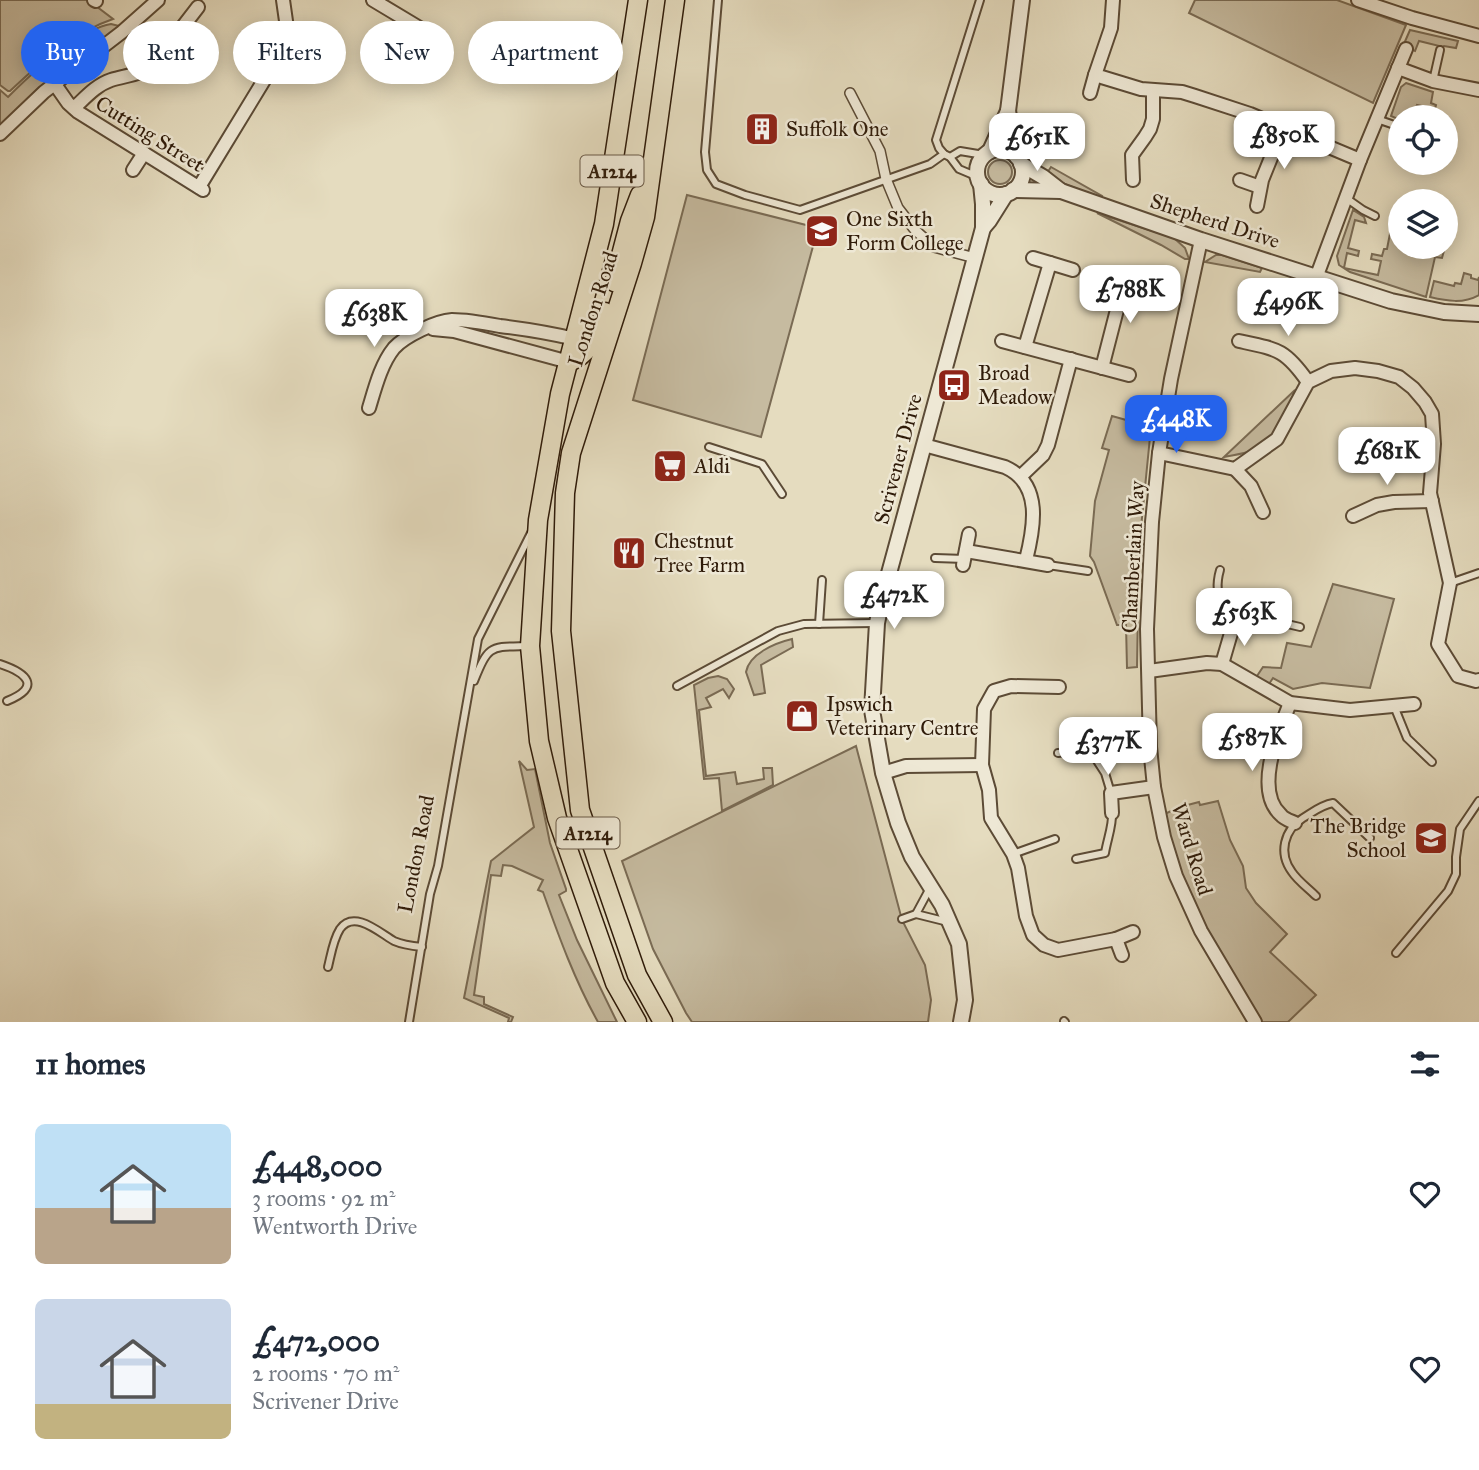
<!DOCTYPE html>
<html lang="en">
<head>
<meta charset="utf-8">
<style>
	:root { --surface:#fff; --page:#f6f6f7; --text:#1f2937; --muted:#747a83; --accent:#2563eb }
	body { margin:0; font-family:"IM FELL Great Primer",serif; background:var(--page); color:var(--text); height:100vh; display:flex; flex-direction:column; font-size:26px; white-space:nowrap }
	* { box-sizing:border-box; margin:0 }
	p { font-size:23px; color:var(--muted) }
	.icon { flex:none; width:38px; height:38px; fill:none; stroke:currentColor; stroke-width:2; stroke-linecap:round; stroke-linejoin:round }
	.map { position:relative; height:1022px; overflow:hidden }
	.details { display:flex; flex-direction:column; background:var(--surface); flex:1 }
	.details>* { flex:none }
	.guide { position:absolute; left:21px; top:21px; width:700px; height:63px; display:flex; gap:14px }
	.tools { position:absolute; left:1388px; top:105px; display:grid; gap:14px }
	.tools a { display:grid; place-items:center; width:70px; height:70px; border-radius:50%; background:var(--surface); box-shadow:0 4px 18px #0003; font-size:35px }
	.price { position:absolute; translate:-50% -60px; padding:0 16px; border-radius:14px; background:#fff; color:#222; font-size:23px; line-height:46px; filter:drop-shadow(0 2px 4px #0008) }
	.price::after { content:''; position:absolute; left:50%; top:42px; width:21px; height:16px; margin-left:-10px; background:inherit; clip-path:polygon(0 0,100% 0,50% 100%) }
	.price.on { background:var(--accent); color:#fff }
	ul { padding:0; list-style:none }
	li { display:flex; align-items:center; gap:21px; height:175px; padding:0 35px }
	li span { display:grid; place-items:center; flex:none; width:196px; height:140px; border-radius:10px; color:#555 }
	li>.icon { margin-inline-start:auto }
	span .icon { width:84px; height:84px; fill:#fffc; stroke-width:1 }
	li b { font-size:30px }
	h2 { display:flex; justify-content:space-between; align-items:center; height:84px; padding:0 35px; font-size:30px }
	.chip { padding:0 24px; border-radius:32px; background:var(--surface); box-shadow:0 4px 18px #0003; font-size:24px; line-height:63px }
	.chip.on { background:var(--accent); color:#fff }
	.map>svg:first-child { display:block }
	.green { fill:#c6bba0; stroke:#7a6b54; stroke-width:2 }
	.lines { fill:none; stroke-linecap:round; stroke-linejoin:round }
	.service-casing { stroke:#5c4b36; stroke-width:10 }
	.pedestrian-casing { stroke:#5c4b36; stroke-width:12 }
	.minor-casing { stroke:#5c4b36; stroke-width:16 }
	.tertiary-casing { stroke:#5c4b36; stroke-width:18 }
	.primary-casing { stroke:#2f1b09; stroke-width:21 }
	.service { stroke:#eee8d5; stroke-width:6 }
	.pedestrian { stroke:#eee8d5; stroke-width:9 }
	.minor { stroke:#eee8d5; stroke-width:12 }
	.tertiary { stroke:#eee8d5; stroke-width:14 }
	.primary { stroke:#e5dcbf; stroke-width:18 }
	.labels { text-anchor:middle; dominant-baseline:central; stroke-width:5; stroke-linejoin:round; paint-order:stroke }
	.shield { fill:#eee8d5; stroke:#685846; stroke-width:2 }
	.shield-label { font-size:19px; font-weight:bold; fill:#2f1b09 }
	.poi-label { font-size:21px; fill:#2f1b09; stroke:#eee8d5; text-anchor:start }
	.street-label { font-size:21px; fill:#2f1b09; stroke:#eee8d5 }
</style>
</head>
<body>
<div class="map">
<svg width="1479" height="1022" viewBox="0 0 1479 1022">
	<rect width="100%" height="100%" fill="#e5dcbf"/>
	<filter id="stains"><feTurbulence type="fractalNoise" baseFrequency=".00286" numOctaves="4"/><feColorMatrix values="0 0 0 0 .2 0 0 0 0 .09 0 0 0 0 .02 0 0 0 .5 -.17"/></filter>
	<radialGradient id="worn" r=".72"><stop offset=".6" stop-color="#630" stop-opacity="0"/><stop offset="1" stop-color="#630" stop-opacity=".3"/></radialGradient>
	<g class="green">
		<path d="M 0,0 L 88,0 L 113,19 C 74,32 40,63 10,91 L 8,91 L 0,85 Z"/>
		<path d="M 1195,0 L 1337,0 L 1406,25 L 1373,103 L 1189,13 Z"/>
		<path d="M 111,24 L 127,28 L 0,134 L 0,90 L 8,97 C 31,74 78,30 111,24 Z"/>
		<path d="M 1410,30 L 1458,41 L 1456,48 L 1444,46 L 1443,47 L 1419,41 L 1415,51 L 1403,46 Z"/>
		<path d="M 1406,83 L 1433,92 L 1431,103 L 1436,105 L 1435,109 L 1417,105 L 1413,117 L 1400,117 L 1400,120 L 1391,116 L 1401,87 Z"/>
		<circle cx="1000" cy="172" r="12"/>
		<path d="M 1051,167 L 1102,196 L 1101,198 L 1057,181 L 1047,173 Z"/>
		<path d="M 687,195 L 818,228 L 761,437 L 633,400 Z"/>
		<path d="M 1353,210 L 1364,217 L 1366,223 L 1355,220 L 1348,248 L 1359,251 L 1358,256 L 1347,253 L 1344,268 L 1378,275 L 1381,261 L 1371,259 L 1372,254 L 1382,256 L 1384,249 L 1387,249 L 1393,218 L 1400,220 L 1400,247 L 1445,247 L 1442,258 L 1435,257 L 1426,297 L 1350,272 L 1339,265 L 1337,256 Z"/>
		<path d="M 1097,213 L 1174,238 L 1185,248 L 1189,259 L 1185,259 L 1161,245 Z"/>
		<path d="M 1216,255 L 1222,255 L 1262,268 L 1260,272 L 1205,262 Z"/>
		<path d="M 1464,273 L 1471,275 L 1471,278 L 1478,280 L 1479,277 L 1479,295 C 1463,304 1447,301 1430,297 L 1434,281 L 1454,286 L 1455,283 L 1461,284 Z"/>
		<path d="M 1295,390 C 1287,414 1277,441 1251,451 C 1243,454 1233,455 1224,457 Z"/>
		<path d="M 1112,416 L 1151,427 L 1139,548 L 1137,667 L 1127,668 L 1126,625 L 1117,625 L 1094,562 L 1090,556 L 1095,501 L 1109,450 L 1102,448 Z"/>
		<path d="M 1333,584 L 1394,599 L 1370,688 L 1322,683 L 1293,689 L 1273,678 L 1267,687 L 1255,679 L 1263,667 L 1281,668 L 1287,643 L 1311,647 Z"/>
		<path d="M 792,639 L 793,647 L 761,665 L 765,693 L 754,695 L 746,672 C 749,654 775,643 792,639 Z"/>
		<path d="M 718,676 L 727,679 L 734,689 L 729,698 L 723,689 L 706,698 L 711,707 L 699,710 L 706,776 L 735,772 L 737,784 L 764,779 L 763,768 L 772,768 L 773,785 L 722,811 L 719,778 L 704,779 L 694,685 L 708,678 Z"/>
		<path d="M 856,746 L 902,920 L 925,965 L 931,1000 L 928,1022 L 692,1022 L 686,1013 L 653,949 L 622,861 Z"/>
		<path d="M 519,761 L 527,770 L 535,769 L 550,843 L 566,889 L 566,891 L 559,895 L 577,940 L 617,1022 L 598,1022 C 575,981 559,937 543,892 L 538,890 L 543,880 L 512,866 L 503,865 L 501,876 L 491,875 L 474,995 L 484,997 L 484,1004 L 513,1017 L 511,1022 L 508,1022 L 509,1018 L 464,998 L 491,861 L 534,827 Z"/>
		<path d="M 1218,801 L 1230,840 L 1243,866 L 1246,888 L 1256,903 L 1287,934 L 1270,952 L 1316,995 L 1288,1022 L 1255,1022 L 1201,931 L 1160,816 L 1180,807 L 1199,802 L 1200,805 Z"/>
	</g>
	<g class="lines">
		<g class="service-casing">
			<g id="service">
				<path d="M 718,0 L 705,152 L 707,170 L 716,184 L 745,195 L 800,210 L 930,164 L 944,154"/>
				<path d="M 1433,81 L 1440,50"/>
				<path d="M 1377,119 L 1400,127"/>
				<path d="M 950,157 L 960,151 L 984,155"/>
				<path d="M 978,177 L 959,169 L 950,157 L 944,154 L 939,148 L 936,140 L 980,0"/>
				<path d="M 1346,198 L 1363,210 L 1375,216"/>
				<path d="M 709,447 L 762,464 L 782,494"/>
				<path d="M 935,558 L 965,559"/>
				<path d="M 1048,565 L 1088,571"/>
				<path d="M 1220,570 C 1216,584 1217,594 1223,608"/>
				<path d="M 1450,583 L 1479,573"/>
				<path d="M 1253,616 L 1300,627"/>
				<path d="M 819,624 L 822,580"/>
				<path d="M 0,664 C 27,673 42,687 7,701"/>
				<path d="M 474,681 C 489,644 490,647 528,646"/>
				<path d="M 677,686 L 778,631 L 804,624 L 875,623"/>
				<path d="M 1394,706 L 1407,738 L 1432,762"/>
				<path d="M 1058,753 L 1090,750 L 1105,773 L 1111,793"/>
				<path d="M 1013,854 L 1055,839"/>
				<path d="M 1076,859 L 1105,853 C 1107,840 1113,825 1112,813"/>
				<path d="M 930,888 L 916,914 L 948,922"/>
				<path d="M 1316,896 C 1308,888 1298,881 1292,872 C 1278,853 1284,830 1303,818 C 1313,812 1321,805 1333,803 L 1370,838"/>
				<path d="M 902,919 L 916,914"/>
				<path d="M 1396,953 L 1448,891 L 1456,874 L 1456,857 L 1460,829 L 1479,801"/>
				<path d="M 328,967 C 331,955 333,940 340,929 C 354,909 380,933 394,941 C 403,945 412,946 422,947"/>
				<path d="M 1064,1021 L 1065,1022"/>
				<path d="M 409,1022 L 430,894 L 438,866 L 478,639 L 532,531"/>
			</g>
		</g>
		<g class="pedestrian-casing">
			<path id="pedestrian" d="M 850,93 L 880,151 L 886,179 L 898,208 L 915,230 L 934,247 L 975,258"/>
		</g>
		<g class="minor-casing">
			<g id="minor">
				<path d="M 94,0 L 96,1"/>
				<path d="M 373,0 L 423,30"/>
				<path d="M 1113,0 L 1111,28 L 1095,75 L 1141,89 L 1182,92 L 1195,96 L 1250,114 L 1360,160"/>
				<path d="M 1358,0 L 1412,18 L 1479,36"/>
				<path d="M 1398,68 L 1433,81 L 1479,90"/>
				<path d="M 54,83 L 68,103 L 78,112 L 203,190"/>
				<path d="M 1090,93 L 1095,75"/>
				<path d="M 74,108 C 85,98 96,85 111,80 C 127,75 141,75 154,64 L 198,7"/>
				<path d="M 0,134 L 44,92 L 122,32 L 158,0"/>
				<path d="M 133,170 L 144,153"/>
				<path d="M 1133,180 L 1132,155 L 1145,137 L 1150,129 L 1153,119 L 1153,91"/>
				<path d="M 1240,180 L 1260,187"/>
				<path d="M 199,187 L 283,49 L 287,28 L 283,0"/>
				<path d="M 1257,206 L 1262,180 L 1283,128"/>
				<path d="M 1201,240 L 1171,379 L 1159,453 L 1152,522 L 1147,629 L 1150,747 L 1154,787 L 1164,837 L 1176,876 L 1201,931 L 1255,1022"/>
				<path d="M 1033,258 L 1050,263"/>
				<path d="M 1316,278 L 1360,160 L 1406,49"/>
				<path d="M 1101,292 L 1137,302"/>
				<path d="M 433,329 L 454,331 L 569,362"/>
				<path d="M 1002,341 L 1129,375"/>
				<path d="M 1239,341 C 1277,349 1285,349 1308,382"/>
				<path d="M 1025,347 L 1050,263 L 1073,270"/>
				<path d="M 1102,368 L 1120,298"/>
				<path d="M 369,408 C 375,388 381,364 394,348 C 405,336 436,321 452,320 C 468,320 484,323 500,326 C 525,329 550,333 575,339"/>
				<path d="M 924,445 L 1005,467 C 1043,484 1034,528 1026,560"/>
				<path d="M 1159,453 L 1235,469 L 1277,439 L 1308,382 L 1331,371 L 1355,368 L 1378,371 L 1399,377 L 1413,388 L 1425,402 L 1432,414 L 1434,444 L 1430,493 L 1450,583 L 1438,644 L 1458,676 L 1476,681 L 1479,680"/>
				<path d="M 1235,469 L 1251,486 L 1263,512"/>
				<path d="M 1020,477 L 1043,455 L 1048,445 L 1071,359"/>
				<path d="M 1353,516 L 1377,505 L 1394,502 L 1432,501"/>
				<path d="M 966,551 L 1048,565"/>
				<path d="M 963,565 L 969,534"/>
				<path d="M 1223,608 L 1236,616"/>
				<path d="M 1222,664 L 1236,616 L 1253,616"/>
				<path d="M 1149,671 L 1207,663 L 1222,664 L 1290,703 L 1350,710 L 1414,704"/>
				<path d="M 1059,687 L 1011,686 L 994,691 L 984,709 L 982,765 L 989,790 L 991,818 L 1013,854 L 1018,868 L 1026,916 L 1033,935 L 1044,945 L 1058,950 L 1116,939 L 1122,955"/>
				<path d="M 1290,703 C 1279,731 1253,790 1281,815 C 1284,819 1291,821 1295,823"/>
				<path d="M 883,773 L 906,766 L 982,765"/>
				<path d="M 1112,813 L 1111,793 L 1154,787"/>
				<path d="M 1116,939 L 1133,932"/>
			</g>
		</g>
		<g class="tertiary-casing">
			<g id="tertiary">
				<path d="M 1008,111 L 1017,157"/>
				<circle cx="1000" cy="172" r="23"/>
				<path d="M 990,151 L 1008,111 L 1022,0"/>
				<path d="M 1021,164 L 1043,177 L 1061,191 L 1201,240 L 1391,301 L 1444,312 L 1479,314"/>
				<path d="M 1013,190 L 1061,191"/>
				<path d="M 983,228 L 989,221 L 1006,194"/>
				<path d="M 961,1022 L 965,1000 L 959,944 L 942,905 L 912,857 L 898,823 L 883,773 L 872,710 L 877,623 L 882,599 L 983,228 L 983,204 L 981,184"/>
			</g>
		</g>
		<g class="primary-casing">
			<g id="primary">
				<path d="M 614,282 L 630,221 L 640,195"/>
				<path d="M 569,362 C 592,353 596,334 605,312"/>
				<path d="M 637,1022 L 615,983 L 557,818 L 539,741 L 530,646 L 538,520 L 560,394 L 604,224 L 638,0"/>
				<path d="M 663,1022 L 637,975 L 580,810 L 561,631 L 565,493 L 571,453 L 632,263 L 645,217 L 675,0"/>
			</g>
		</g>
		<use href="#service" class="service"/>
		<use href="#pedestrian" class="pedestrian"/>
		<use href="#minor" class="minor"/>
		<use href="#tertiary" class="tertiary"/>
		<use href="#primary" class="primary"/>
	</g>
	<defs>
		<g id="building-square" transform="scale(1.75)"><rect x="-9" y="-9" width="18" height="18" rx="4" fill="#8f2418" stroke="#eee8d5"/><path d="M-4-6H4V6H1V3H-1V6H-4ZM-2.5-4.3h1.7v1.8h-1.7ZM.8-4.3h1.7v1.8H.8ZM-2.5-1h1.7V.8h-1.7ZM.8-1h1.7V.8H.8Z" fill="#fff"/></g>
		<g id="university-square" transform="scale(1.75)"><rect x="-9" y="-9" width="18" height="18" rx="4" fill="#8f2418" stroke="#eee8d5"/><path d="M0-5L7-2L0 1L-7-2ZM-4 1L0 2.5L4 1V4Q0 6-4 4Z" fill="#fff"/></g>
		<g id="bus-square" transform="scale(1.75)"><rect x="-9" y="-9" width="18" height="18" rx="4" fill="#8f2418" stroke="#eee8d5"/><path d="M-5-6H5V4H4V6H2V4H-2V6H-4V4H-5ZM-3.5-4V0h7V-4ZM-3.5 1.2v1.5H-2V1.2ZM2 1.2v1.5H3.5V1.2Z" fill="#fff"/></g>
		<g id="supermarket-square" transform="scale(1.75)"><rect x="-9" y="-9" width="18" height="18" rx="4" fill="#8f2418" stroke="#eee8d5"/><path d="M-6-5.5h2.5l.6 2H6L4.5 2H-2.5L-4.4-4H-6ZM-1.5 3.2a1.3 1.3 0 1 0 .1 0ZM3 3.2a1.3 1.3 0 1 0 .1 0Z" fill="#fff"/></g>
		<g id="restaurant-square" transform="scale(1.75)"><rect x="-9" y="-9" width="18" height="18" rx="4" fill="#8f2418" stroke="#eee8d5"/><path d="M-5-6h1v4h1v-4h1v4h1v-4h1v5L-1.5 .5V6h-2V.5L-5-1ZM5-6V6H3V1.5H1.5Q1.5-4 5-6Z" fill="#fff"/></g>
		<g id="shop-square" transform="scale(1.75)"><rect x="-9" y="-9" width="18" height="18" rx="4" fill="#8f2418" stroke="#eee8d5"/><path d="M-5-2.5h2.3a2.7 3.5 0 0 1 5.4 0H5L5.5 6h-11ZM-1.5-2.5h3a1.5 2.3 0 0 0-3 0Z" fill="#fff"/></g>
		<g id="school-square" transform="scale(1.75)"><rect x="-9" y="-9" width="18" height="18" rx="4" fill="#8f2418" stroke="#eee8d5"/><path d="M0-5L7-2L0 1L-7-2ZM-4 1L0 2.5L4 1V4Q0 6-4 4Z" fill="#fff"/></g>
	</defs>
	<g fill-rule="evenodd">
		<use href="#building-square" x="762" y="129"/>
		<use href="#university-square" x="822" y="231"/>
		<use href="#bus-square" x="954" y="385"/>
		<use href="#supermarket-square" x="670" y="466"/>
		<use href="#restaurant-square" x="629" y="553"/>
		<use href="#shop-square" x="802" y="716"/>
		<use href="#school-square" x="1431" y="838"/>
	</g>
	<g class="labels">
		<g class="shield">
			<rect x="580.5" y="155.5" width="63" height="31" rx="5"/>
			<rect x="556.5" y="817.5" width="63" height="31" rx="5"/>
		</g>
		<g class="shield-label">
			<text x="612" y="171">A1214</text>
			<text x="588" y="833">A1214</text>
		</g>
		<g class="poi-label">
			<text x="786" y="129">Suffolk One</text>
			<text x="846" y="219">One Sixth<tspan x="846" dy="24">Form College</tspan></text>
			<text x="978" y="373">Broad<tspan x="978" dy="24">Meadow</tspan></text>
			<text x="694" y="466">Aldi</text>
			<text x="654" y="541">Chestnut<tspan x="654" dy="24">Tree Farm</tspan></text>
			<text x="826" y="704">Ipswich<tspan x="826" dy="24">Veterinary Centre</tspan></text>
			<text x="1406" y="826" text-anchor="end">The Bridge<tspan x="1406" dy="24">School</tspan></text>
		</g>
		<g class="street-label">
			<text transform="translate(150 134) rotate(32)">Cutting Street</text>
			<text transform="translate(1215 221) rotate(18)">Shepherd Drive</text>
			<text transform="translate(593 309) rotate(-72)">London Road</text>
			<text transform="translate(898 459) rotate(-75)">Scrivener Drive</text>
			<text transform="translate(1133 557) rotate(-87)">Chamberlain Way</text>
			<text transform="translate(1192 849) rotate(73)">Ward Road</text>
			<text transform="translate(416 854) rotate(-79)">London Road</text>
		</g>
	</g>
	<rect width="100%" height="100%" filter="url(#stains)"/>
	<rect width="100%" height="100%" fill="url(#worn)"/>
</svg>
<div class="tools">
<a><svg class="icon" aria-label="locate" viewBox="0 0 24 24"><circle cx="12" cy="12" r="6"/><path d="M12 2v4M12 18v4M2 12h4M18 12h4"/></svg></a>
<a><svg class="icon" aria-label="layers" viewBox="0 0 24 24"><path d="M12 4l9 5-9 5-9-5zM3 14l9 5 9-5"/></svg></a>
</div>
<b class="price" style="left:1284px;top:171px">£850K</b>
<b class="price" style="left:1037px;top:173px">£651K</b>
<b class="price" style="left:1130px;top:325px">£788K</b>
<b class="price" style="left:1288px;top:338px">£496K</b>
<b class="price" style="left:374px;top:349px">£638K</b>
<b class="price on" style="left:1176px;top:455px">£448K</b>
<b class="price" style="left:1387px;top:487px">£681K</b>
<b class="price" style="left:894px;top:631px">£472K</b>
<b class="price" style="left:1244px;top:648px">£563K</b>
<b class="price" style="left:1252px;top:773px">£587K</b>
<b class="price" style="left:1108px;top:777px">£377K</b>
<div class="guide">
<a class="chip on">Buy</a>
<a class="chip">Rent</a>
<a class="chip">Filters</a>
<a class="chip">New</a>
<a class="chip">Apartment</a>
</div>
</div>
<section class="details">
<h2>11 homes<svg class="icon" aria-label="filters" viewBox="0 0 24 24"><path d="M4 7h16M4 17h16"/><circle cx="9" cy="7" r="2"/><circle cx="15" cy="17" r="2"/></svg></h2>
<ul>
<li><span style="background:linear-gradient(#bfe0f5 60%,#b9a48a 0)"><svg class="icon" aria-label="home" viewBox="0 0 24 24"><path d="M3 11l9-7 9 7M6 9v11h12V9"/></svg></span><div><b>£448,000</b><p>3 rooms · 92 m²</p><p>Wentworth Drive</p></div><svg class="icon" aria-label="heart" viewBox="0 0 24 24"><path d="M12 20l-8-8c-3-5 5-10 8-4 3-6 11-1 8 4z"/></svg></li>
<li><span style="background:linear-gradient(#c9d6e8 75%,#c2b280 0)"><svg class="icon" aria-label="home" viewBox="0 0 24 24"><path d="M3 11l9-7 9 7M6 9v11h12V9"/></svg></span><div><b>£472,000</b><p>2 rooms · 70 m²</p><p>Scrivener Drive</p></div><svg class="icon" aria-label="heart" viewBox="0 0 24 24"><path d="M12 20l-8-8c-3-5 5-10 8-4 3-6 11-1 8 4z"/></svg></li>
</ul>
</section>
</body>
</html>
